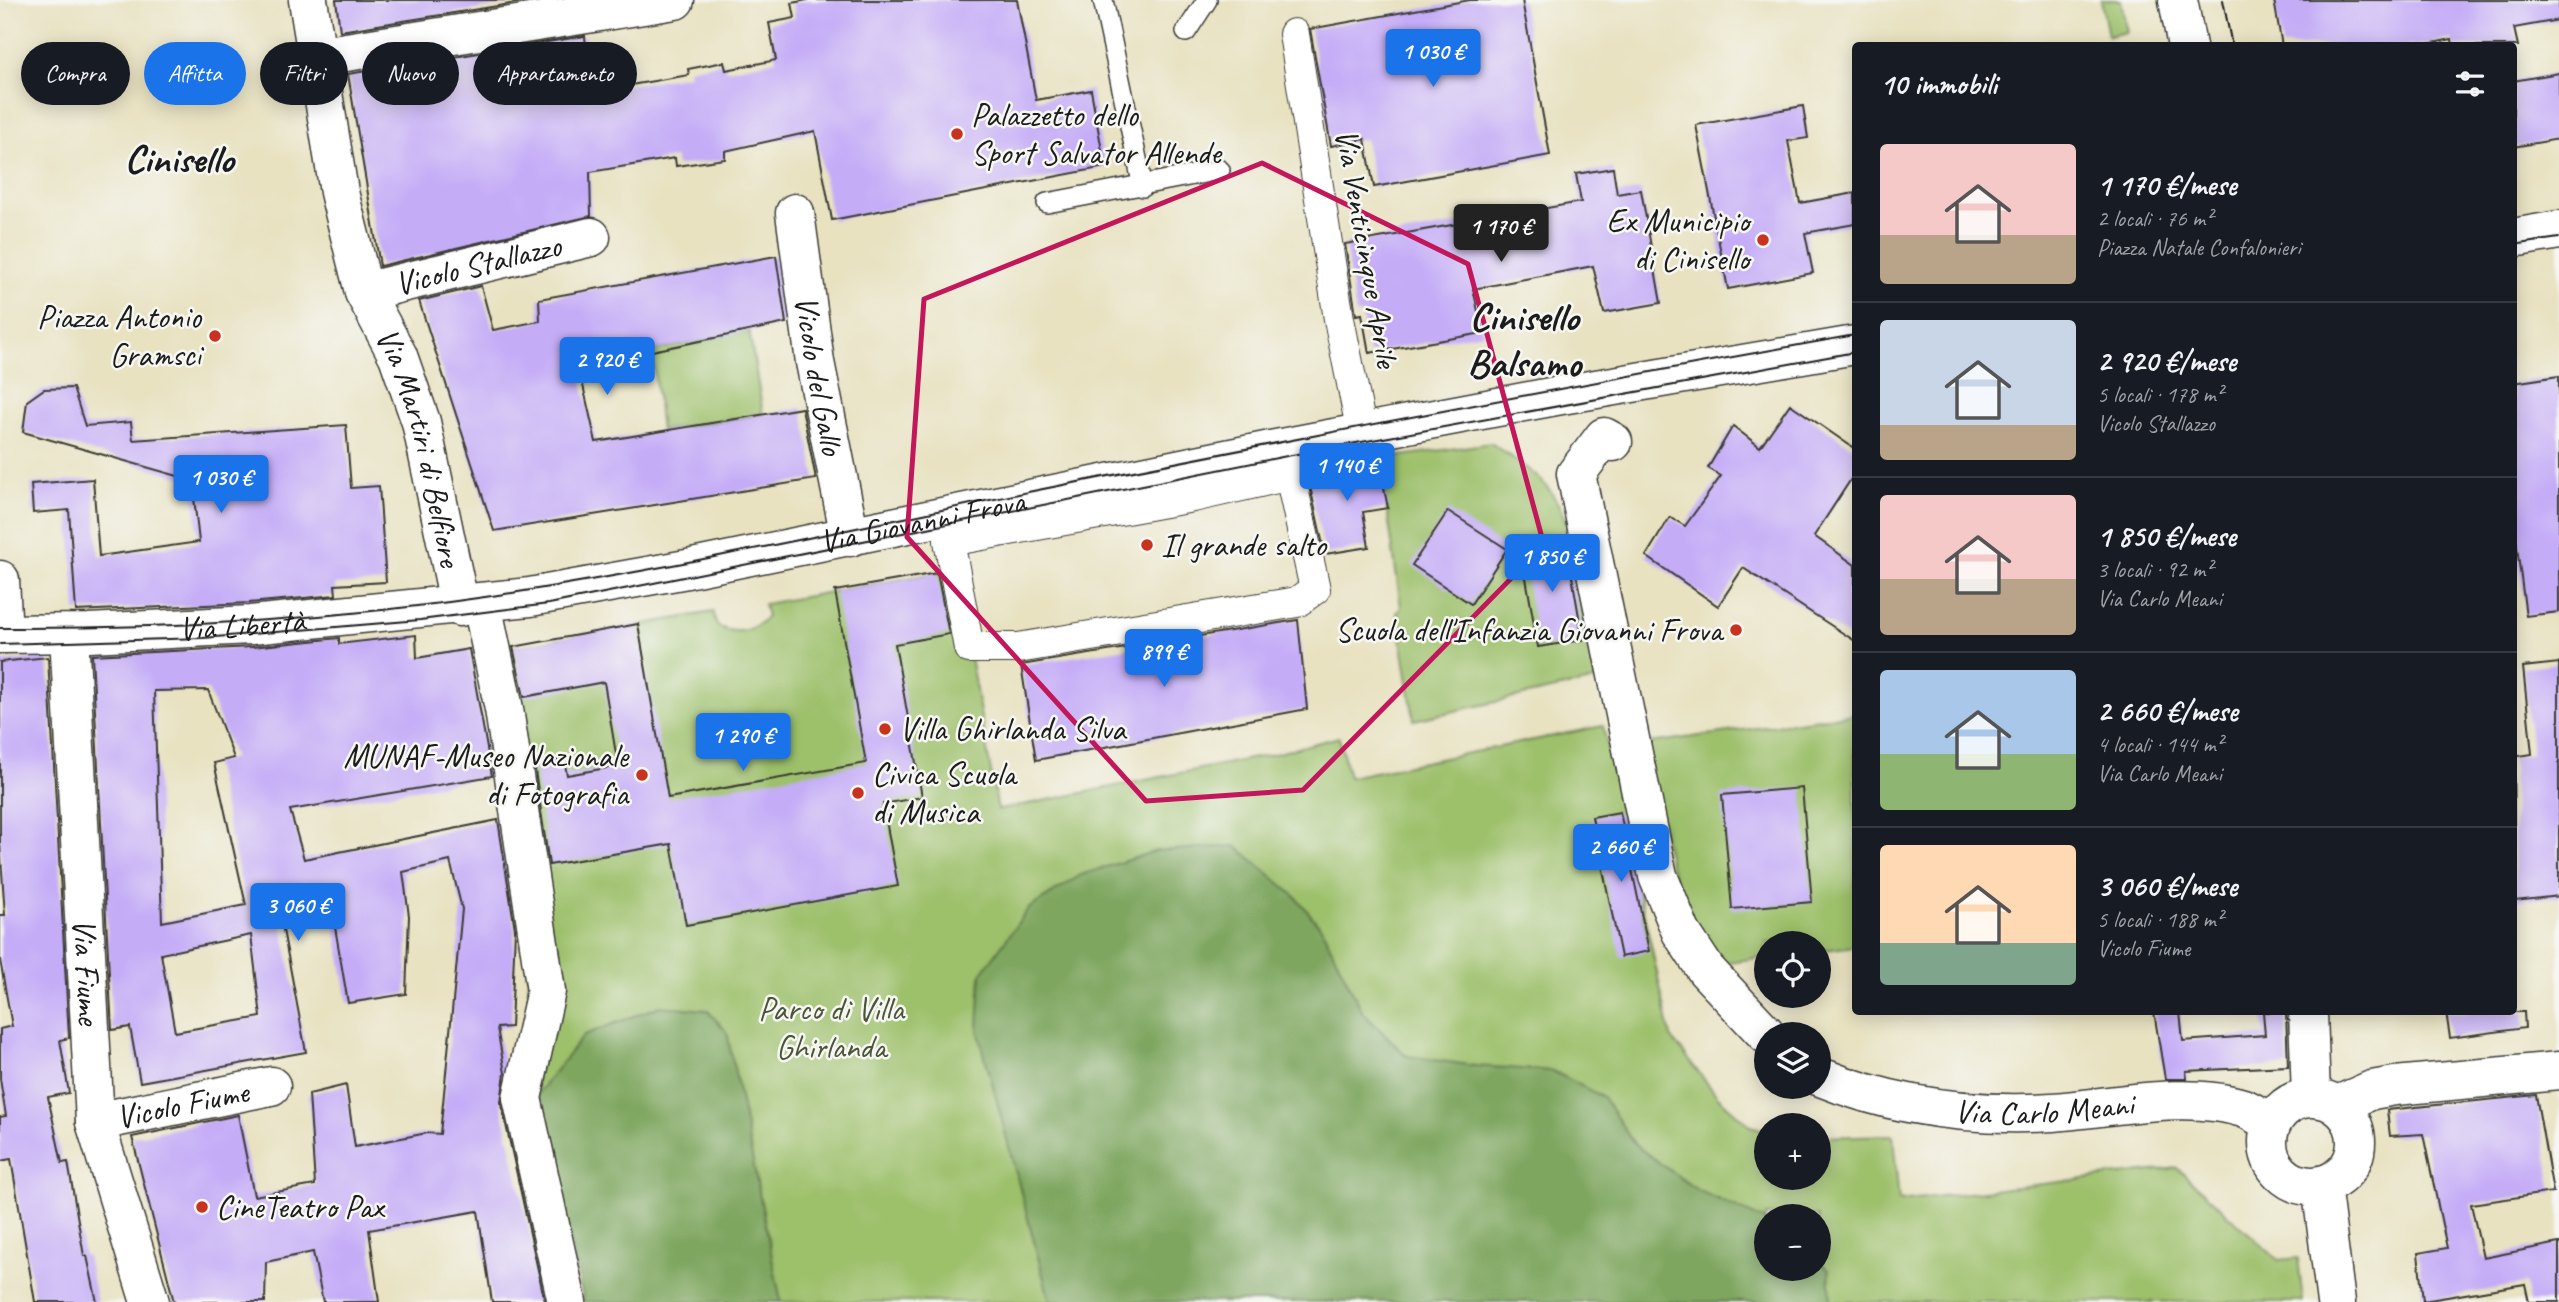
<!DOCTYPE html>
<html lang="it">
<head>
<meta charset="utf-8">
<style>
	:root { --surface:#171b24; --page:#20242c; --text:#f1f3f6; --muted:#9ea1a6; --line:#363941; --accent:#1a73e8 }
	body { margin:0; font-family:Caveat,sans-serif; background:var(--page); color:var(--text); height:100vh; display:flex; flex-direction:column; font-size:26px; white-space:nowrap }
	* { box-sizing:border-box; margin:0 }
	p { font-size:23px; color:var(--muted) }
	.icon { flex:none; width:38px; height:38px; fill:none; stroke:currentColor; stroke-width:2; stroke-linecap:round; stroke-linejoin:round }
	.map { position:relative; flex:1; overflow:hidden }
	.drawer { position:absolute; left:1852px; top:42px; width:665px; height:973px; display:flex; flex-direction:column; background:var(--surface); border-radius:7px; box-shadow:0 4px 18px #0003 }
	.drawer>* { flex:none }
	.banner { position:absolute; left:21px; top:42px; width:665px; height:63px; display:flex; gap:14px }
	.fabs { position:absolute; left:1754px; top:931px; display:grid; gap:14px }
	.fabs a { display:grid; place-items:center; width:77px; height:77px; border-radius:50%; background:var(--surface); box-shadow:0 4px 18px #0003; font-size:35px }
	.price { position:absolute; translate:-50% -60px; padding:0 16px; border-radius:7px; background:var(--accent); color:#fff; font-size:23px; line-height:46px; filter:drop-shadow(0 2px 4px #0008) }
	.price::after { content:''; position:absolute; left:50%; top:42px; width:21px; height:16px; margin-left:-10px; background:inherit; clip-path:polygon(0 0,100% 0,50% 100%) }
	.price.current { background:#222; color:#fff }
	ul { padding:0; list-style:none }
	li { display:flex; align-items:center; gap:21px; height:175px; padding:0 28px }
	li+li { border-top:2px solid var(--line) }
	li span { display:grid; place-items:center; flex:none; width:196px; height:140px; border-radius:7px; color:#555 }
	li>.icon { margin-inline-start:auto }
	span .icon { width:84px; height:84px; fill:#fffc; stroke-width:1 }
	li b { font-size:30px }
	h2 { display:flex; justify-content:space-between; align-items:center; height:84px; padding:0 28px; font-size:30px }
	.chip { padding:0 24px; border-radius:32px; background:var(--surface); box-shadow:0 4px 18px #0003; font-size:24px; line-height:63px }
	.chip.current { background:var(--accent); color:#fff }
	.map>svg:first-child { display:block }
	.green { fill:#9dc06a; stroke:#5c6e43; stroke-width:2; fill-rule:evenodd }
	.forest { fill:#7ea65e; stroke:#4d613d; stroke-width:2 }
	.building { fill:#c4acf7; fill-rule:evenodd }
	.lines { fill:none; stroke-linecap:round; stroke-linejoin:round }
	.service-casing { stroke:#3b3a35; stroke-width:22 }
	.pedestrian-casing { stroke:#3b3a35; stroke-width:32 }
	.minor-casing { stroke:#3b3a35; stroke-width:41 }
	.service { stroke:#fff; stroke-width:19 }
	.pedestrian { stroke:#fff; stroke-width:30 }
	.minor { stroke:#fff; stroke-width:38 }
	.tram { stroke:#1c1c1c; stroke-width:2 }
	.marked { fill:none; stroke:#c2185b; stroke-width:5; stroke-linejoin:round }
	.poi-dot { fill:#c8321e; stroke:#f6f6f2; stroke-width:2.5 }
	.labels { text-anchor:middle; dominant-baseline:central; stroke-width:5; stroke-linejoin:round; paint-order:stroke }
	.poi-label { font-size:33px; fill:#1c1c1c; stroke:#f6f6f2; text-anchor:start }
	.street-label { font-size:33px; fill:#1c1c1c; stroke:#f6f6f2 }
	.park-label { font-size:33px; fill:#495537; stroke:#f6f6f2 }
	.district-label { font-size:40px; font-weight:bold; fill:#1c1c1c; stroke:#f6f6f2 }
</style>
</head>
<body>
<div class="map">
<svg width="2559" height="1302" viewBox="0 0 2559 1302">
	<rect width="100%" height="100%" fill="#f6f6f2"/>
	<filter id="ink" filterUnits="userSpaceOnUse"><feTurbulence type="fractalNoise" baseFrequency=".0143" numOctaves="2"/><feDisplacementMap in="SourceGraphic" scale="14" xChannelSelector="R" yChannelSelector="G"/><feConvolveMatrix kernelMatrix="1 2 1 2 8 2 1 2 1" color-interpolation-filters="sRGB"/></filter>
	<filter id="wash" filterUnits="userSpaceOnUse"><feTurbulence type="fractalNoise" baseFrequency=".00686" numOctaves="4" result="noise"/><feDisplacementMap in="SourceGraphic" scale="28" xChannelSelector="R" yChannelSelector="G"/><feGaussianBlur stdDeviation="1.57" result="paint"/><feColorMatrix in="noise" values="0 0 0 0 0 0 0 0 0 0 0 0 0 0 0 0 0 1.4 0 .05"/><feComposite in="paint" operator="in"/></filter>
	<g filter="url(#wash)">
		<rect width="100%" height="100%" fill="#e8e2c1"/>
		<g class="green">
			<path d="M 2101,0 L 2121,0 L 2127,32 L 2108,36 Z"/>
			<path d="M 749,330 L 763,414 L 661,431 L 652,351 Z"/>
			<path d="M 1491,443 C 1528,470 1551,478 1567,525 L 1596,680 L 1414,720 L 1397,613 L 1401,607 L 1380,459 Z"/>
			<path d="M 954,570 L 998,810 L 1274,754 L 1339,737 L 1349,777 L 1603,726 L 1671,1037 L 1718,1097 L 1750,1126 L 1766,1130 L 1766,1178 L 1818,1178 L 1818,1137 L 1893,1135 L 1899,1201 L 2177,1168 L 2278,1260 L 2298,1258 L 2303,1302 L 584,1302 L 537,1094 L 503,649 L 713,612 L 717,626 C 735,635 752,632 767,617 L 764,604 ZM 1766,1216 L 1818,1216 L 1818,1269 L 1766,1269 Z"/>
			<path d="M 1855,714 L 1855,946 L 1818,951 L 1818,943 L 1766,943 L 1766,957 L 1723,963 L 1695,926 L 1671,869 L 1642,744 Z"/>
		</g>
		<g class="forest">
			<path d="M 1236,846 L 1297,898 L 1322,929 L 1363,1013 L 1407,1056 L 1476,1066 L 1553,1071 L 1603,1097 L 1635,1145 L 1697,1190 L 1766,1221 L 1766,1269 L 1818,1269 L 1818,1261 L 1829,1269 L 1831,1302 L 1050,1302 L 978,1030 L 981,974 L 1028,909 L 1081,875 L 1156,851 Z"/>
			<path d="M 660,1006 L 707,1010 L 727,1032 L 781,1302 L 584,1302 L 537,1094 L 584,1035 Z"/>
		</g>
		<g id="blocks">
			<g class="building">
				<path d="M 336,0 L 535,0 L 340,31 Z"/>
				<path d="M 807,0 L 1017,0 L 1036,100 L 1091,90 L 1105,167 L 832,220 L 815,131 L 725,151 L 725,159 L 676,166 L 675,158 L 590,172 L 591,216 L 380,266 L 348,74 L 585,36 L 590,92 L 689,75 L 688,69 L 724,62 L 726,70 L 776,60 L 769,23 L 795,18 L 792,3 Z"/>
				<path d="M 1470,0 L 1522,0 L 1550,155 L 1374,187 L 1365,139 L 1331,146 L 1310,29 Z"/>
				<path d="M 2274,0 L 2559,0 L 2559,20 L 2514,28 L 2518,46 L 2453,46 L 2452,39 L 2418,46 L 2282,46 Z"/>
				<path d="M 2559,73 L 2559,139 L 2513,147 L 2513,81 Z"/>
				<path d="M 1803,106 L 1808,138 L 1788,141 L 1800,203 L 1855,193 L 1855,224 L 1805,233 L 1813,273 L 1728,289 L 1696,125 Z"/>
				<path d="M 1613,168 L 1617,194 L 1641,190 L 1661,303 L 1604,313 L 1593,266 L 1473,289 L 1483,333 L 1369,353 L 1362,314 L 1356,315 L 1345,244 L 1581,202 L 1576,174 Z"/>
				<path d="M 776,256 L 786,323 L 609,360 L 582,381 L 596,442 L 802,408 L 816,479 L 494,531 L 419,301 L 481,286 L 493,330 L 540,321 L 539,299 Z"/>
				<path d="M 2559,376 L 2559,612 L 2526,616 L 2513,517 L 2513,383 Z"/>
				<path d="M 73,388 L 85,426 L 131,422 L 133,440 L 346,425 L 351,488 L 379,486 L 386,582 L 335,585 L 336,595 L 249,603 L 76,611 L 69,510 L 33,513 L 31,484 L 93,479 L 99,556 L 199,542 L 192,480 L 23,432 L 27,401 L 44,389 Z"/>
				<path d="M 1790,404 L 1855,449 L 1855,473 L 1814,536 L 1855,565 L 1855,641 L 1743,568 L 1718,606 L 1646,556 L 1670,517 L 1685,526 L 1721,476 L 1708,468 L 1733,426 L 1760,447 Z"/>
				<path d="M 1378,459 L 1388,508 L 1363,512 L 1369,547 L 1325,554 L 1307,473 Z"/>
				<path d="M 1448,511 L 1507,549 L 1471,604 L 1412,565 Z"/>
				<path d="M 1566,541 L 1583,640 L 1538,647 L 1521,549 Z"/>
				<path d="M 937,573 L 949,634 L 895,644 L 922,797 L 883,804 L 898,886 L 686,925 L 671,844 L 549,865 L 534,764 L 564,759 L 567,775 L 618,766 L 604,682 L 524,697 L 513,647 L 638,624 L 668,798 L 866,763 L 835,591 Z"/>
				<path d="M 1298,620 L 1307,709 L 1036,760 L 1021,665 Z"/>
				<path d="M 416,635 L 417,658 L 469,649 L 492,776 L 290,810 L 304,859 L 498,820 L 515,929 L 511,1027 L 497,1028 L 505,1073 L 501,1102 L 545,1302 L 492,1302 L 478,1211 L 369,1230 L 379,1302 L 323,1302 L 313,1252 L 266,1262 L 265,1302 L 174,1302 L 132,1137 L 238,1115 L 254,1196 L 315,1185 L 309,1094 L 346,1085 L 355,1147 L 427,1133 L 440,1134 L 462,909 L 450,861 L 403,872 L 409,916 L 406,994 L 348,1003 L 329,892 L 278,903 L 306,1052 L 140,1082 L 130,1027 L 112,1030 L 92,655 L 252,647 L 339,638 L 339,644 ZM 208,690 L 234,758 L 214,763 L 246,905 L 162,922 L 154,691 ZM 251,935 L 261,1017 L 175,1032 L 161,954 Z"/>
				<path d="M 48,657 L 69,1038 L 60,1040 L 69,1093 L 48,1097 L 62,1163 L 68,1162 L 84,1256 L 87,1256 L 97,1302 L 35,1302 L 11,1159 L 0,1161 L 0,1117 L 6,1116 L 0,1079 L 0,1029 L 12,1026 L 0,960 L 0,915 L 5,915 L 0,843 L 0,662 Z"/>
				<path d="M 2559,663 L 2559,896 L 2515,901 L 2513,757 L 2532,754 L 2523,667 Z"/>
				<path d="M 1802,788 L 1812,902 L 1732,909 L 1722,795 Z"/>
				<path d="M 1620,812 L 1649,951 L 1621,957 L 1592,817 Z"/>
				<path d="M 2154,1012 L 2180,1012 L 2183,1041 L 2265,1035 L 2263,1012 L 2286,1012 L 2288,1066 L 2186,1071 L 2187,1079 L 2165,1079 Z"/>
				<path d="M 2446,1012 L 2524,1012 L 2525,1028 L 2450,1038 Z"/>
				<path d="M 2536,1095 L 2553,1192 L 2471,1204 L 2483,1258 L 2559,1243 L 2559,1302 L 2529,1302 L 2525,1284 L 2423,1301 L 2418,1253 L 2447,1248 L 2423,1134 L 2390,1136 L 2387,1110 Z"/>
			</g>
		</g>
	</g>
	<g filter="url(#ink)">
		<use href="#blocks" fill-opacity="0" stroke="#3b3a35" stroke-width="2"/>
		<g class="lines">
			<g class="service-casing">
				<g id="service">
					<path d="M 1103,0 L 1143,187"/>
					<path d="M 1186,32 L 1207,0"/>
					<path d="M 1047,203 L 1220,170"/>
				</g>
			</g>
			<g class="pedestrian-casing">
				<g id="pedestrian">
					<path d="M 1294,34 L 1339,319 L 1362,433"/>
					<path d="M 1290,475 L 1315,589 L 1297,602 L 1018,648 L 969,648 L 949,541 L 1193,497 Z"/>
				</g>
			</g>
			<g class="minor-casing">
				<g id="minor">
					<path id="s1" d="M 308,0 L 339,192 L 364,292 L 398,356 L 421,422 L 460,607"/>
					<path d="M 2178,0 L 2187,46"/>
					<path d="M 315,57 L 675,0"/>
					<path id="s2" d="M 795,213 L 815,362 L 850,537"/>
					<path d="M 2513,238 L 2559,230"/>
					<path id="s3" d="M 364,292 L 591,237"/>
					<path d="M 1613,442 L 1604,437 L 1576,474 L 1658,876 L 1681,932 L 1706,970 L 1766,1034"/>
					<path d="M 0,580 L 3,634"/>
					<path d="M 482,604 L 504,709 L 546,991 L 522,1098 L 567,1302"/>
					<path id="s4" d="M 0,634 L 89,633 L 251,625 L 530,597 L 687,569 L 1270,450 L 1561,395 L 1855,345"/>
					<path id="s5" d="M 69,634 L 95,1122 L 150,1302"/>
					<path d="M 2308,1012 L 2311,1097"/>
					<path id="s6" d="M 1818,1076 C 1894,1107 1971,1117 2052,1112 C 2109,1108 2188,1090 2243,1108 C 2252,1111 2262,1118 2271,1123"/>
					<circle cx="2312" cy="1142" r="44"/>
					<path d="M 2338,1105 L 2372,1090 L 2395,1086 L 2559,1071"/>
					<path id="s7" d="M 95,1122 L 271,1086"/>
					<path d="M 2321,1185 L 2336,1302"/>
				</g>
			</g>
			<use href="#service" class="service"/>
			<use href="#pedestrian" class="pedestrian"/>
			<use href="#minor" class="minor"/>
			<g class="tram">
				<path d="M 2223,0 L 2232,46"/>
				<path d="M 2513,245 L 2559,238"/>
				<path d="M 0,628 C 172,629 348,619 518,592 C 689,565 859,527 1028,492 C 1304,437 1579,384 1855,335"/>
				<path d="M 0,644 L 203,638 L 420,620 L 549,604 L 1307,452 L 1855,352"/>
			</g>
		</g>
	</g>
	<path class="marked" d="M 1262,163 L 1468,264 L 1544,545 L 1303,790 L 1146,801 L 907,537 L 924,299 Z"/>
	<g class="poi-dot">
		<circle cx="957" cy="134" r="7"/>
		<circle cx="1763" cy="240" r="7"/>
		<circle cx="215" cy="336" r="7"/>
		<circle cx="1147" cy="545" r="7"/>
		<circle cx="1736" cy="630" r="7"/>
		<circle cx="885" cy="729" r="7"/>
		<circle cx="642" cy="775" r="7"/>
		<circle cx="858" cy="793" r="7"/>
		<circle cx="202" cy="1207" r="7"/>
	</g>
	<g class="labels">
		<g class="poi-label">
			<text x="971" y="115">Palazzetto dello<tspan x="971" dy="38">Sport Salvator Allende</tspan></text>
			<text x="1749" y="221" text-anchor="end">Ex Municipio<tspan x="1749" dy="38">di Cinisello</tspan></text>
			<text x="201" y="317" text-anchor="end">Piazza Antonio<tspan x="201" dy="38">Gramsci</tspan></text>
			<text x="1161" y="545">Il grande salto</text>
			<text x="1722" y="630" text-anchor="end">Scuola dell'Infanzia Giovanni Frova</text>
			<text x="899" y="729">Villa Ghirlanda Silva</text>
			<text x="628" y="756" text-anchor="end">MUNAF-Museo Nazionale<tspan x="628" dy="38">di Fotografia</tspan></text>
			<text x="872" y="774">Civica Scuola<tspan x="872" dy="38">di Musica</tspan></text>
			<text x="216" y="1207">CineTeatro Pax</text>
		</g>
		<g class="street-label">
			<text transform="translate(1367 248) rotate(80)">Via Venticinque Aprile</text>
			<text stroke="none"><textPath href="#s3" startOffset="117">Vicolo Stallazzo</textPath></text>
			<text stroke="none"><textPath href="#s2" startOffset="164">Vicolo del Gallo</textPath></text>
			<text stroke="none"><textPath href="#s1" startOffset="464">Via Martiri di Belfiore</textPath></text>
			<text stroke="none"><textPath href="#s4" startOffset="931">Via Giovanni Frova</textPath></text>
			<text stroke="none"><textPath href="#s4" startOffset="242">Via Libertà</textPath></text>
			<text stroke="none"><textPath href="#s5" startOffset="338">Via Fiume</textPath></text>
			<text stroke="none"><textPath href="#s7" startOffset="89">Vicolo Fiume</textPath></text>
			<text stroke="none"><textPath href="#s6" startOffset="231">Via Carlo Meani</textPath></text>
		</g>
		<g class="park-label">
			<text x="831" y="1009">Parco di Villa<tspan x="831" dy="38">Ghirlanda</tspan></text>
		</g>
		<g class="district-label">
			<text x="179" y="159">Cinisello</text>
			<text x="1524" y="317">Cinisello<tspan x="1524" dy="46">Balsamo</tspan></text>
		</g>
	</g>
</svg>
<div class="fabs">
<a><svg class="icon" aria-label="locate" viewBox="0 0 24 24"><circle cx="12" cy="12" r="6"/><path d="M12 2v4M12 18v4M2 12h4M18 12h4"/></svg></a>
<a><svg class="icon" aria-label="layers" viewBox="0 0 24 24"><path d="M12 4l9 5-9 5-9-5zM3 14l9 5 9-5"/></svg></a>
<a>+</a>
<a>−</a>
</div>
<b class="price" style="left:1433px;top:89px">1 030 €</b>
<b class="price current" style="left:1501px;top:264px">1 170 €</b>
<b class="price" style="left:607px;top:397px">2 920 €</b>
<b class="price" style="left:1347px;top:503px">1 140 €</b>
<b class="price" style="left:221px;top:515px">1 030 €</b>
<b class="price" style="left:1552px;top:594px">1 850 €</b>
<b class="price" style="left:1164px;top:689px">899 €</b>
<b class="price" style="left:743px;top:773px">1 290 €</b>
<b class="price" style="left:1621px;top:884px">2 660 €</b>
<b class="price" style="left:298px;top:943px">3 060 €</b>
<div class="banner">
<a class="chip">Compra</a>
<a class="chip current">Affitta</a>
<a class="chip">Filtri</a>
<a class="chip">Nuovo</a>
<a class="chip">Appartamento</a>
</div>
<section class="drawer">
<h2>10 immobili<svg class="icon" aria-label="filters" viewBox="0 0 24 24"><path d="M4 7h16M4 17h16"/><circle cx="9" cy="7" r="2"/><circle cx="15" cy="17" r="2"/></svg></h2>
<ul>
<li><span style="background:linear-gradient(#f6c9c9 65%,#b9a48a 0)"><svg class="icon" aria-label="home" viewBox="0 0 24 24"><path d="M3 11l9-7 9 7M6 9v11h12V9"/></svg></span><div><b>1 170 €/mese</b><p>2 locali · 76 m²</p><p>Piazza Natale Confalonieri</p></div></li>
<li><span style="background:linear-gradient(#c9d6e8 75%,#b9a48a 0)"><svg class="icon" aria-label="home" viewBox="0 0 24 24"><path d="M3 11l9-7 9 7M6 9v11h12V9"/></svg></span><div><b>2 920 €/mese</b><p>5 locali · 178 m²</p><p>Vicolo Stallazzo</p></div></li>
<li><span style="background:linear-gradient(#f6c9c9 60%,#b9a48a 0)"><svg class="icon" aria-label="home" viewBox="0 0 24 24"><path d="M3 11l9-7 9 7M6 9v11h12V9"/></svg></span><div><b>1 850 €/mese</b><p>3 locali · 92 m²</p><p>Via Carlo Meani</p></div></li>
<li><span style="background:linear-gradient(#a9c7e8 60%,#8fb573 0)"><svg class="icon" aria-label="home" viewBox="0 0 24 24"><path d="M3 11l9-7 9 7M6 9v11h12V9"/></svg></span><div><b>2 660 €/mese</b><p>4 locali · 144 m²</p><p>Via Carlo Meani</p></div></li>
<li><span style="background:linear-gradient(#ffd9b3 70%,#7fa58c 0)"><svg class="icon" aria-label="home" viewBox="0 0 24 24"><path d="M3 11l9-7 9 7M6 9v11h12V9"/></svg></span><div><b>3 060 €/mese</b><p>5 locali · 188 m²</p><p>Vicolo Fiume</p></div></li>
</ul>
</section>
</div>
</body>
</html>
